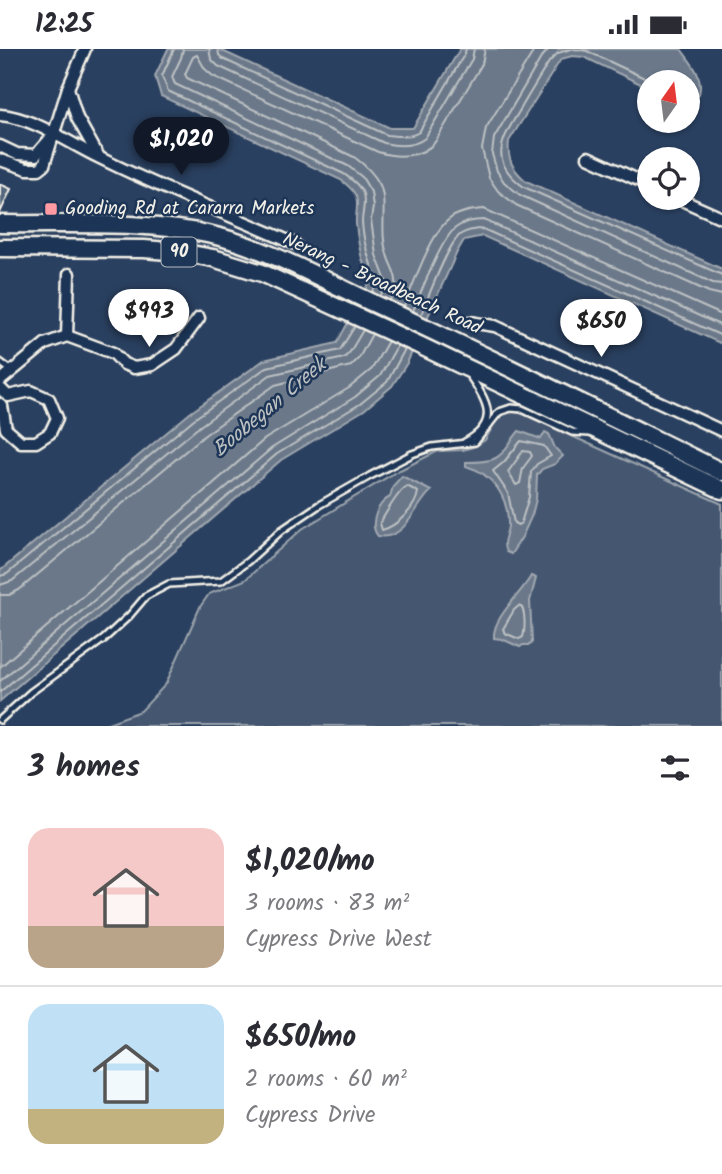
<!DOCTYPE html>
<html lang="en">
<head>
<meta charset="utf-8">
<style>
	:root { --surface:#fff; --page:#f7f7f7; --text:#2b2b33; --muted:#7c7c81; --line:#e1e1e2; --accent:#111827 }
	body { margin:0; font-family:Kalam,sans-serif; background:var(--page); color:var(--text); height:100vh; display:flex; flex-direction:column; font-size:26px; white-space:nowrap }
	* { box-sizing:border-box; margin:0 }
	p { font-size:23px; color:var(--muted) }
	.icon { flex:none; width:38px; height:38px; fill:none; stroke:currentColor; stroke-width:2; stroke-linecap:round; stroke-linejoin:round }
	.map { position:relative; height:677px; overflow:hidden }
	.drawer { display:flex; flex-direction:column; background:var(--surface); flex:1 }
	.drawer>* { flex:none }
	.needle { width:46px; rotate:14deg }
	.fabs { position:absolute; left:637px; top:21px; display:grid; gap:14px }
	.fabs a { display:grid; place-items:center; width:63px; height:63px; border-radius:50%; background:var(--surface); box-shadow:0 2px 5px #0004; font-size:35px }
	.price { position:absolute; translate:-50% -60px; padding:0 16px; border-radius:24px; background:#fff; color:#222; font-size:23px; line-height:46px; filter:drop-shadow(0 2px 4px #0008) }
	.price::after { content:''; position:absolute; left:50%; top:42px; width:21px; height:16px; margin-left:-10px; background:inherit; clip-path:polygon(0 0,100% 0,50% 100%) }
	.price.active { background:var(--accent); color:#fff }
	ul { padding:0; list-style:none }
	li { display:flex; align-items:center; gap:21px; height:175px; padding:0 28px }
	li+li { border-top:2px solid var(--line) }
	li span { display:grid; place-items:center; flex:none; width:196px; height:140px; border-radius:21px; color:#555 }
	li>.icon { margin-inline-start:auto }
	span .icon { width:84px; height:84px; fill:#fffc; stroke-width:1 }
	li b { font-size:30px }
	h2 { display:flex; justify-content:space-between; align-items:center; height:84px; padding:0 28px; font-size:30px }
	.status { display:flex; justify-content:space-between; align-items:center; height:49px; padding:0 35px; background:var(--surface); direction:ltr }
	.status svg { height:19px; fill:currentColor }
	.map>svg:first-child { display:block }
	.green { fill:#445771; stroke:#9ca4ac; stroke-width:2 }
	.water { fill:#6a788a; stroke:#a1a8b0; stroke-width:2 }
	.lines { fill:none; stroke-linecap:round; stroke-linejoin:round }
	.shore { stroke:#bdc1c2; stroke-width:2 }
	.building { fill:#56677d; stroke:#f4f1e8; stroke-width:2 }
	.lane-casing { stroke:#f4f1e8; stroke-width:10 }
	.street-casing { stroke:#f4f1e8; stroke-width:15 }
	.primary-casing { stroke:#f4f1e8; stroke-width:21 }
	.lane { stroke:#1d3557; stroke-width:5 }
	.street { stroke:#1d3557; stroke-width:10 }
	.primary { stroke:#1d3557; stroke-width:16 }
	.poi-dot { fill:#ff9aa2; stroke:#1d3557; stroke-width:2.5 }
	.labels { text-anchor:middle; dominant-baseline:central; stroke-width:5; stroke-linejoin:round; paint-order:stroke }
	.shield { fill:#1d3557; stroke:#b4b9bc; stroke-width:2 }
	.shield-label { font-size:18px; font-weight:bold; fill:#f4f1e8 }
	.poi-label { font-size:19px; fill:#f4f1e8; stroke:#1d3557; text-anchor:start }
	.street-label { font-size:19px; fill:#f4f1e8; stroke:#1d3557 }
	.water-label { font-size:21px; font-style:italic; fill:#bdc1c2; stroke:#1d3557 }
</style>
</head>
<body>
<div class="status"><b>12:25</b><svg viewBox="0 0 49 12"><path d="M0 12V9h3v3zM5 12V6h3v6zM10 12V3h3v9zM15 12V0h3v12zM26 1h20v11H26zM47 4h2v5h-2z"/></svg></div>
<div class="map">
<svg width="722" height="677" viewBox="0 0 722 677">
	<rect width="100%" height="100%" fill="#2a4060"/>
	<filter id="ink" filterUnits="userSpaceOnUse"><feTurbulence type="fractalNoise" baseFrequency=".0143" numOctaves="2"/><feDisplacementMap in="SourceGraphic" scale="14" xChannelSelector="R" yChannelSelector="G"/><feConvolveMatrix kernelMatrix="1 2 1 2 8 2 1 2 1" color-interpolation-filters="sRGB"/></filter>
	<g filter="url(#ink)">
		<path class="green" d="M 509,361 L 523,365 L 722,455 L 722,677 L 100,677 L 141,662 L 166,635 L 200,558 L 209,545 L 245,531 L 302,480 L 396,423 L 438,402 L 463,401 L 476,397 L 485,391 L 496,372 Z"/>
		<g class="water">
			<path d="M 168,0 L 218,0 L 390,79 L 413,79 L 460,0 L 681,0 C 691,14 704,27 699,45 L 688,51 L 688,33 L 649,33 L 649,39 L 584,8 L 572,7 L 561,10 L 509,92 C 507,110 512,120 526,132 L 722,220 L 722,295 L 483,187 L 464,191 L 457,203 L 407,314 L 392,337 L 364,361 L 281,411 L 0,652 L 0,522 L 190,364 L 264,311 L 337,294 L 370,233 C 362,214 358,196 356,175 C 355,166 359,157 356,147 C 353,140 347,136 341,131 L 161,47 L 155,27 Z"/>
			<path d="M 519,382 L 541,390 L 545,383 L 549,385 L 555,399 L 563,407 L 555,415 L 542,420 L 537,426 L 536,450 L 532,466 L 522,488 L 511,505 L 506,503 C 501,493 507,487 508,477 C 509,448 493,425 466,417 L 466,413 C 503,413 498,408 519,382 Z"/>
			<path d="M 402,427 L 431,442 C 415,456 406,492 378,487 C 368,475 378,454 390,448 L 393,437 Z"/>
			<path d="M 531,527 L 536,529 L 530,552 L 532,593 L 530,596 L 523,596 L 520,598 L 502,590 L 494,589 C 492,569 522,544 531,527 Z"/>
		</g>
		<g class="lines">
			<g class="shore">
				<path d="M 174,0 L 162,27 L 168,42 L 344,125 C 351,130 360,136 363,145 C 366,155 362,163 362,173 C 363,194 369,212 377,232 L 373,243"/>
				<path d="M 183,0 L 181,9 L 172,28 L 175,35 L 348,117 L 362,128 L 371,143 L 373,158 L 371,171 L 376,206 L 386,232 L 381,247"/>
				<path d="M 209,0 L 211,10 L 218,17 L 384,94 C 397,97 414,98 425,89 L 472,10 L 474,0"/>
				<path d="M 218,0 L 219,6 L 223,10 L 387,86 C 397,87 410,89 419,83 L 464,6 L 466,0"/>
				<path d="M 535,0 L 486,79 L 482,100 L 489,129 L 498,142 L 516,156 L 709,243 L 722,246"/>
				<path d="M 549,0 L 541,9 L 494,89 L 492,105 L 497,122 L 504,133 L 520,146 L 713,234 L 722,235"/>
				<path d="M 571,0 L 558,4 L 549,13 C 539,29 529,45 520,61 C 501,92 488,112 524,138 L 722,226"/>
				<path d="M 574,0 L 587,2 L 653,33"/>
				<path d="M 390,251 C 394,245 397,239 396,231 C 395,222 389,214 387,205 C 379,183 388,155 380,136 C 374,124 364,115 354,108 L 187,29 L 185,25 L 193,8 L 197,6 L 205,20 L 213,27 L 378,103 C 397,109 422,109 435,93 L 482,15 L 485,0"/>
				<path d="M 404,258 C 413,236 430,187 447,172 C 457,163 471,161 484,160 L 722,266"/>
				<path d="M 413,262 C 421,244 442,187 457,178 C 465,172 474,171 484,171 L 722,277"/>
				<path d="M 421,266 C 428,249 448,194 461,185 C 468,181 476,180 483,180 L 722,287"/>
				<path d="M 521,392 L 544,397 L 551,407 L 537,415 L 531,423 L 529,448 L 521,474 L 518,476 L 514,474 L 508,444 L 493,422 L 504,413 Z"/>
				<path d="M 523,402 L 530,403 L 532,407 L 523,419 L 520,434 L 516,436 L 508,423 Z"/>
				<path d="M 407,437 L 418,443 C 416,459 397,477 382,481 L 380,474 C 386,464 398,442 407,437 Z"/>
				<path d="M 0,527 L 7,525 L 194,370 L 267,318 L 340,301 L 355,277"/>
				<path d="M 0,536 L 12,532 L 200,377 L 270,326 L 344,309 L 350,303 L 363,281"/>
				<path d="M 0,546 L 9,546 L 19,541 L 206,385 L 275,336 L 351,317 L 359,309 L 372,285"/>
				<path d="M 520,556 C 526,561 525,581 523,588 L 519,590 L 505,584 L 503,580 L 514,561 Z"/>
				<path d="M 0,618 L 265,390 L 349,339 L 372,320 L 388,292"/>
				<path d="M 0,632 L 272,399 L 355,348 L 380,327 L 397,297"/>
				<path d="M 0,643 L 277,405 L 360,355 L 387,333 L 405,300"/>
			</g>
		</g>
		<path class="building" d="M 0,135 L 11,140 L 0,164 Z"/>
		<g class="lines">
			<g class="lane-casing">
				<g id="lane">
					<path d="M 0,313 L 12,322"/>
					<path d="M 465,393 C 501,374 487,351 469,326"/>
					<path d="M 0,671 L 31,643 L 104,590 L 129,567 L 146,547 L 169,535 L 221,532 L 248,512 L 282,481 L 319,456 L 370,427 L 412,405 L 432,398 L 475,393 L 499,363 L 511,359 L 522,360 L 572,383 L 590,384"/>
				</g>
			</g>
			<g class="street-casing">
				<g id="street">
					<path d="M 68,39 L 77,69 L 99,108"/>
					<path d="M 0,66 C 32,68 69,94 98,108 C 162,140 230,166 295,195"/>
					<path d="M 0,97 L 17,105 L 36,106 L 49,91"/>
					<path d="M 588,108 L 649,136"/>
					<path d="M 0,111 L 27,120 L 39,120 L 44,116 L 68,39 L 85,0"/>
					<path d="M 677,149 L 722,169"/>
					<path d="M 470,273 L 495,277 L 722,382"/>
					<path d="M 67,287 L 69,225"/>
					<path d="M 0,332 L 45,295 L 67,287 L 113,304 L 124,315 L 134,319 L 152,316 L 176,300 L 199,269"/>
					<path d="M 0,339 L 8,347 L 31,342 L 49,350 L 57,369 L 50,384 L 36,393 L 21,393 L 6,380 L 2,357 L 0,355"/>
				</g>
			</g>
			<g class="primary-casing">
				<g id="primary">
					<path d="M 0,175 C 70,176 143,171 212,186 C 268,199 321,230 373,254 C 490,308 606,366 722,423"/>
					<path d="M 0,199 L 144,200 L 180,203 L 213,209 L 262,224 L 421,297 L 722,441"/>
				</g>
			</g>
			<use href="#lane" class="lane"/>
			<use href="#street" class="street"/>
			<use href="#primary" class="primary"/>
		</g>
	</g>
	<rect class="poi-dot" x="44" y="153" width="14" height="14" rx="3.5"/>
	<g class="labels">
		<rect class="shield" x="161.5" y="188.5" width="35" height="29" rx="5"/>
		<g class="shield-label">
			<text x="179" y="203">90</text>
		</g>
		<g class="poi-label">
			<text x="65" y="160">Gooding Rd at Cararra Markets</text>
		</g>
		<g class="street-label">
			<text transform="translate(382 235) rotate(25)">Nerang - Broadbeach Road</text>
		</g>
		<g class="water-label">
			<text transform="translate(270 359) rotate(-40)">Boobegan Creek</text>
		</g>
	</g>
</svg>
<div class="fabs">
<a><svg class="needle" viewBox="-14 -14 28 28"><path d="M0-13l5 13h-10z" fill="#e53935"/><path d="M0 13l5-13h-10z" fill="#7c7c81"/></svg></a>
<a><svg class="icon" aria-label="locate" viewBox="0 0 24 24"><circle cx="12" cy="12" r="6"/><path d="M12 2v4M12 18v4M2 12h4M18 12h4"/></svg></a>
</div>
<b class="price active" style="left:181px;top:128px">$1,020</b>
<b class="price" style="left:149px;top:300px">$993</b>
<b class="price" style="left:601px;top:310px">$650</b>
</div>
<section class="drawer">
<h2>3 homes<svg class="icon" aria-label="filters" viewBox="0 0 24 24"><path d="M4 7h16M4 17h16"/><circle cx="9" cy="7" r="2"/><circle cx="15" cy="17" r="2"/></svg></h2>
<ul>
<li><span style="background:linear-gradient(#f6c9c9 70%,#b9a48a 0)"><svg class="icon" aria-label="home" viewBox="0 0 24 24"><path d="M3 11l9-7 9 7M6 9v11h12V9"/></svg></span><div><b>$1,020/mo</b><p>3 rooms · 83 m²</p><p>Cypress Drive West</p></div></li>
<li><span style="background:linear-gradient(#bfe0f5 75%,#c2b280 0)"><svg class="icon" aria-label="home" viewBox="0 0 24 24"><path d="M3 11l9-7 9 7M6 9v11h12V9"/></svg></span><div><b>$650/mo</b><p>2 rooms · 60 m²</p><p>Cypress Drive</p></div></li>
</ul>
</section>
</body>
</html>
